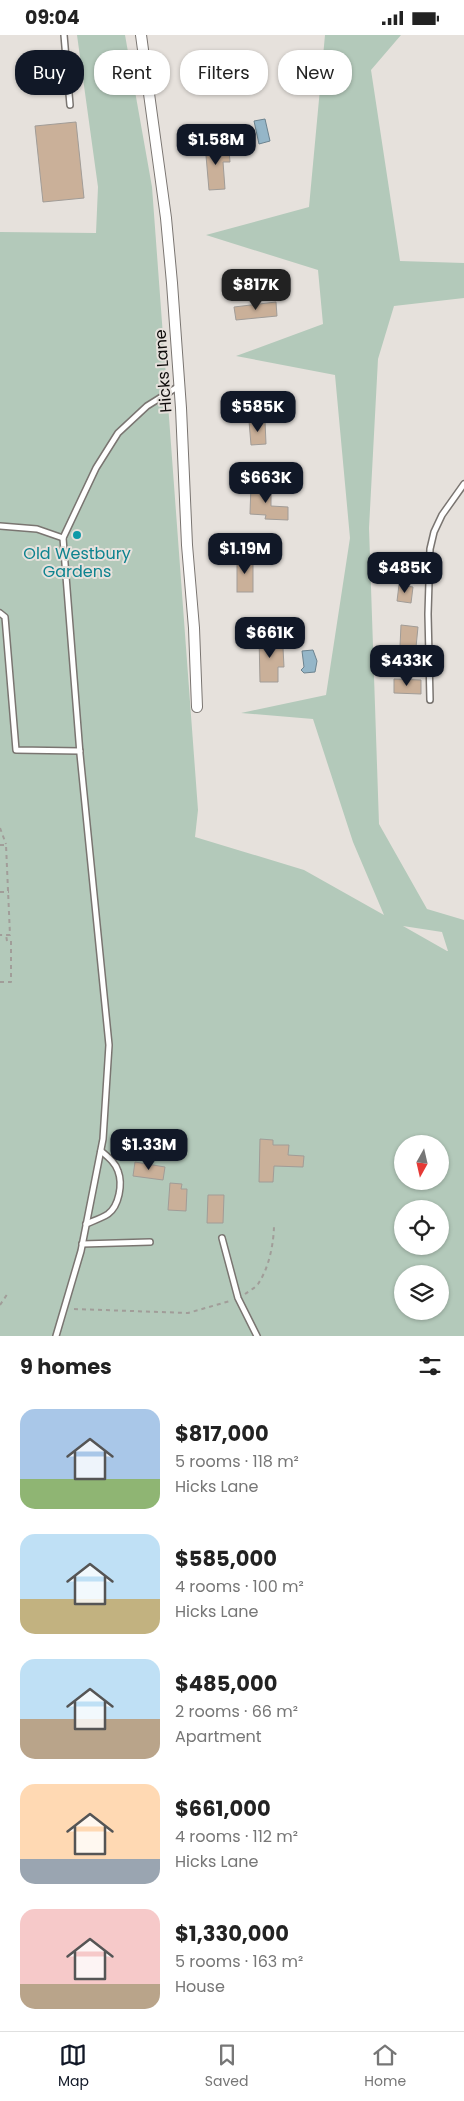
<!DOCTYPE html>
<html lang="en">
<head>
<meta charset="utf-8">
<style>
	:root { --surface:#fff; --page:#f6f6f6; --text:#222; --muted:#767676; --line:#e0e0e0; --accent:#111827 }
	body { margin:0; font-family:Poppins,sans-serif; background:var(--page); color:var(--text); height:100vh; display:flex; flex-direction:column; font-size:19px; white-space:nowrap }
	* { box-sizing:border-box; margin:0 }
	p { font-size:16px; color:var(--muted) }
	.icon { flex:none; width:28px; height:28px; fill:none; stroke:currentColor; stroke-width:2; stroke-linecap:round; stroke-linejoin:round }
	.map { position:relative; height:1301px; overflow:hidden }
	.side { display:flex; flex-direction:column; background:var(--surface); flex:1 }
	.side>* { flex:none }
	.guide { position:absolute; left:15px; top:15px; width:435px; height:45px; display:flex; gap:10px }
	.needle { width:32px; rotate:188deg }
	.controls { position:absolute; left:394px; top:1100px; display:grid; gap:10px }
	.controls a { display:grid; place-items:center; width:55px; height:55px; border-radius:50%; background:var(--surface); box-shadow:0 1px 4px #0004; font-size:25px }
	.price { position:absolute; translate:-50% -42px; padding:0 11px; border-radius:10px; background:var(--accent); color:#fff; font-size:16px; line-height:32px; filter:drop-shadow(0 1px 2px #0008) }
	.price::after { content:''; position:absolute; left:50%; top:30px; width:15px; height:11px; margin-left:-8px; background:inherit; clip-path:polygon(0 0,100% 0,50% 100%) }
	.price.current { background:#222; color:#fff }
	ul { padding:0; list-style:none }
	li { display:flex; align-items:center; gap:15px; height:125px; padding:0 20px }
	li span { display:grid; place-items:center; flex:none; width:140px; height:100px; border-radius:15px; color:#555 }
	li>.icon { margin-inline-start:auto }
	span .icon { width:60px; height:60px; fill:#fffc; stroke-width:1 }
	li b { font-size:21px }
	h2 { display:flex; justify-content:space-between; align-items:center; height:60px; padding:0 20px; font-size:21px }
	.tag { padding:0 18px; border-radius:20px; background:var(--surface); box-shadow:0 1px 4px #0004; font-size:18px; line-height:45px }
	.tag.current { background:var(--accent); color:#fff }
	.status { display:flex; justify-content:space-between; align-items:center; height:35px; padding:0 25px; background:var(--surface); direction:ltr }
	.status svg { height:14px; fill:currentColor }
	.tab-bar { display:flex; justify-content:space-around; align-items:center; height:70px; border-top:1px solid var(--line); background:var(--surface); font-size:14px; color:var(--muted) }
	.tab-bar a { display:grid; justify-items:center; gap:2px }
	.tab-bar .current { color:var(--accent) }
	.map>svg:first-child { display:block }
	.green { fill:#b3c9ba; fill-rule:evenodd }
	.water { fill:#95b6c8; stroke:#6c838f }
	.building { fill:#cab099; stroke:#a19c97 }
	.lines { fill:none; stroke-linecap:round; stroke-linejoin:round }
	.service-casing { stroke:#7a7571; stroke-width:8 }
	.minor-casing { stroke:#7a7571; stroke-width:12 }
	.path { stroke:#a19d99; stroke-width:2; stroke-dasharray:4 4; stroke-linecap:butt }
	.service { stroke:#fff; stroke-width:5 }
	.minor { stroke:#fff; stroke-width:10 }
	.culture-dot { fill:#0f9aa8; stroke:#e6e1dc; stroke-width:2 }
	.labels { text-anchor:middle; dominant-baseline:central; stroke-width:4; stroke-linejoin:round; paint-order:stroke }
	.street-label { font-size:16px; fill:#0e0c0b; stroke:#e6e1dc }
	.culture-label { font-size:16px; fill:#0d838f; stroke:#e6e1dc }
</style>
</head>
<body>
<div class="status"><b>09:04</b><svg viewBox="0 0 49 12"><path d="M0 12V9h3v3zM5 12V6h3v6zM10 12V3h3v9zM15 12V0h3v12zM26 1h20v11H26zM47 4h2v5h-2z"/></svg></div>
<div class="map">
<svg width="464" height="1301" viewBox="0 0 464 1301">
	<rect width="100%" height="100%" fill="#e6e1dc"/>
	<path class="green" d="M 77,0 L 125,0 L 152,152 L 198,775 L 195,802 L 304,835 L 384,880 L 353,807 L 313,684 L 241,678 L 326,660 L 350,503 L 335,340 L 236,321 L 323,289 L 318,235 L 206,200 L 309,172 L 325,0 L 401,0 L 371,35 L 400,226 L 464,228 L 464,263 L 394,271 L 378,324 L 369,493 L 379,789 L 427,874 L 464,885 L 464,1301 L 0,1301 L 0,197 L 96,198 L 98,152 ZM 403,891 L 442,897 L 448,916 L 447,916 ZM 402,1109 L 440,1109 L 440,1146 L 402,1146 ZM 402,1174 L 440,1174 L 440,1211 L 402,1211 ZM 402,1239 L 440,1239 L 440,1276 L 402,1276 Z"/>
	<g class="water">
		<path d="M 265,84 L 270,106 L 259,109 L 254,86 Z"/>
		<path d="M 313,615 L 317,626 L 315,637 L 304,638 L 301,635 L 304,632 L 302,616 Z"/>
	</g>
	<g class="building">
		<path d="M 76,87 L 84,163 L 43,167 L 35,91 Z"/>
		<path d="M 220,108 L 221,116 L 229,115 L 230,127 L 223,127 L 225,154 L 209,155 L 205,109 Z"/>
		<path d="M 276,267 L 277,281 L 236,285 L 234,272 Z"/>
		<path d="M 281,358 L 283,370 L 270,372 L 268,360 Z"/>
		<path d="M 249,386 L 265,386 L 266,409 L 251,410 Z"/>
		<path d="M 251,449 L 271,450 L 271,471 L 288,472 L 288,485 L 265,484 L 266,480 L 250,479 Z"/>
		<rect x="237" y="523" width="16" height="34"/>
		<path d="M 399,550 L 413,552 L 411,568 L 397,566 Z"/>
		<path d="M 401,590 L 418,592 L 416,612 L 400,611 Z"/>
		<path d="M 259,602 L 276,602 L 277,613 L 283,613 L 284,632 L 278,632 L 278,647 L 260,647 Z"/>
		<path d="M 394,644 L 421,645 L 421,659 L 394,658 Z"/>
		<path d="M 260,1104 L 273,1105 L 273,1110 L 289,1110 L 288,1120 L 304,1121 L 303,1132 L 274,1131 L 273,1147 L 259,1147 Z"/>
		<path d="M 135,1127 L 165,1132 L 163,1145 L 133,1141 Z"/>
		<path d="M 170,1148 L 182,1149 L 181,1154 L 187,1154 L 186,1176 L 168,1175 Z"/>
		<path d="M 208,1160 L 224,1160 L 223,1188 L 207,1188 Z"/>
	</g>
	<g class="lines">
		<g class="service-casing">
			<g id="service">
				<path d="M 64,0 L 70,70"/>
				<path d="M 0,491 L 37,494 L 63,503"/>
				<path d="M 0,578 L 5,582 L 16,715 L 80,716"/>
				<path d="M 430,665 L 428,579 L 430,514 L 434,497 L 442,480 L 464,449"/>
				<path d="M 86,1189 C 93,1186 102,1183 108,1179 C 119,1171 123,1149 118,1136 C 115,1127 108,1122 101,1116"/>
				<path d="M 222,1203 L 238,1263 L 257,1301"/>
				<path d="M 82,1209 L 150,1207"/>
				<path d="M 56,1301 L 81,1216 L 103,1104 L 109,1010 L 80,719 L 63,503 L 96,433 L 118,398 L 147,371 L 179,351"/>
			</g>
		</g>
		<g class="minor-casing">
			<path id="minor" d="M 141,0 L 166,183 L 172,248 L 181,373 L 187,510 L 194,593 L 197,672"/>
		</g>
		<g class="path">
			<path d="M 0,793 L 6,809"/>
			<path d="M 0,810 L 6,810 L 10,900 L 0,900"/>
			<path d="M 0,857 L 9,857"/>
			<path d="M 0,947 L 11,947 L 11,906 L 7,906 L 6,900"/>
			<path d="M 245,1259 C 249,1256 255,1253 258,1249 C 269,1233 274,1208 274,1189"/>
			<path d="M 0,1270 L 8,1258"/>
			<path d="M 74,1274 L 188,1278 L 230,1266"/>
		</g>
		<use href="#service" class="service"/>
		<use href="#minor" class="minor"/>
	</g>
	<circle class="culture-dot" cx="77" cy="500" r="5"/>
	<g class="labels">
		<g class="street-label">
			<text transform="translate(163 336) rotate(-94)">Hicks Lane</text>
		</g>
		<g class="culture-label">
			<text x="77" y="518">Old Westbury<tspan x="77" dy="18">Gardens</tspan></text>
		</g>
	</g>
</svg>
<div class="controls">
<a><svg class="needle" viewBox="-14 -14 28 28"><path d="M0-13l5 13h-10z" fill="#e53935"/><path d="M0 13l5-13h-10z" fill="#767676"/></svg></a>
<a><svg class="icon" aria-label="locate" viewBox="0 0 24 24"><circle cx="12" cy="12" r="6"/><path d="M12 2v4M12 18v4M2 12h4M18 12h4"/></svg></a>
<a><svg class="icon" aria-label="layers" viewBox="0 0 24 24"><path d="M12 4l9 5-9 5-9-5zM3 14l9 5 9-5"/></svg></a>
</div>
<b class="price" style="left:216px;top:131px">$1.58M</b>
<b class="price current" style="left:256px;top:276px">$817K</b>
<b class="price" style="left:258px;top:398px">$585K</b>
<b class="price" style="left:266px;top:469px">$663K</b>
<b class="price" style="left:245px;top:540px">$1.19M</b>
<b class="price" style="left:405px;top:559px">$485K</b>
<b class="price" style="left:270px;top:624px">$661K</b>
<b class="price" style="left:407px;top:652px">$433K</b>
<b class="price" style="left:149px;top:1136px">$1.33M</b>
<div class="guide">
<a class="tag current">Buy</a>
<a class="tag">Rent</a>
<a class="tag">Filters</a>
<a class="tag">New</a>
</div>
</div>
<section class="side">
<h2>9 homes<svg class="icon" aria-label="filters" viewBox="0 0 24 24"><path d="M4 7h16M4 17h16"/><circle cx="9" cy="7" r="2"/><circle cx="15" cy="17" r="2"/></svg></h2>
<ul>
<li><span style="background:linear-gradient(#a9c7e8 70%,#8fb573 0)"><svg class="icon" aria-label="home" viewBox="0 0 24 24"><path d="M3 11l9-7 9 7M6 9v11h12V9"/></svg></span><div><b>$817,000</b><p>5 rooms · 118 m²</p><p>Hicks Lane</p></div></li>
<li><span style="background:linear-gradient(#bfe0f5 65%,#c2b280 0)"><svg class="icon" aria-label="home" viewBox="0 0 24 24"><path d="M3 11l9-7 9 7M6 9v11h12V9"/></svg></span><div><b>$585,000</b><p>4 rooms · 100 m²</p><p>Hicks Lane</p></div></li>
<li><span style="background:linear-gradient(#bfe0f5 60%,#b9a48a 0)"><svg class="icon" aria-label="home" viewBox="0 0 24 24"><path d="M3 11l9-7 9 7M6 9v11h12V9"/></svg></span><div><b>$485,000</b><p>2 rooms · 66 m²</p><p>Apartment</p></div></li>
<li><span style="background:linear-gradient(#ffd9b3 75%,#9aa5b1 0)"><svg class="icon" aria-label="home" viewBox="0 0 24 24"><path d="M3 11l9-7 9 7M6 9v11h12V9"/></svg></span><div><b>$661,000</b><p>4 rooms · 112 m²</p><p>Hicks Lane</p></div></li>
<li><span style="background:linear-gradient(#f6c9c9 75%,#b9a48a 0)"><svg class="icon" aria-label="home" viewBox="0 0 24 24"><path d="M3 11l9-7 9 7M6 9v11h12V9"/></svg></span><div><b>$1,330,000</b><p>5 rooms · 163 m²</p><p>House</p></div></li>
</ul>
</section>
<nav class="tab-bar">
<a class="current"><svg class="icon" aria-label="map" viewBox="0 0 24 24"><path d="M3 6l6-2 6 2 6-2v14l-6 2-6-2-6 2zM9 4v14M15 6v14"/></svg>Map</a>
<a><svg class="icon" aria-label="saved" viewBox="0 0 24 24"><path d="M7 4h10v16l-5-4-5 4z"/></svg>Saved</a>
<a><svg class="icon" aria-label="home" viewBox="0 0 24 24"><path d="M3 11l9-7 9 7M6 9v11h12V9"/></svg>Home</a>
</nav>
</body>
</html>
